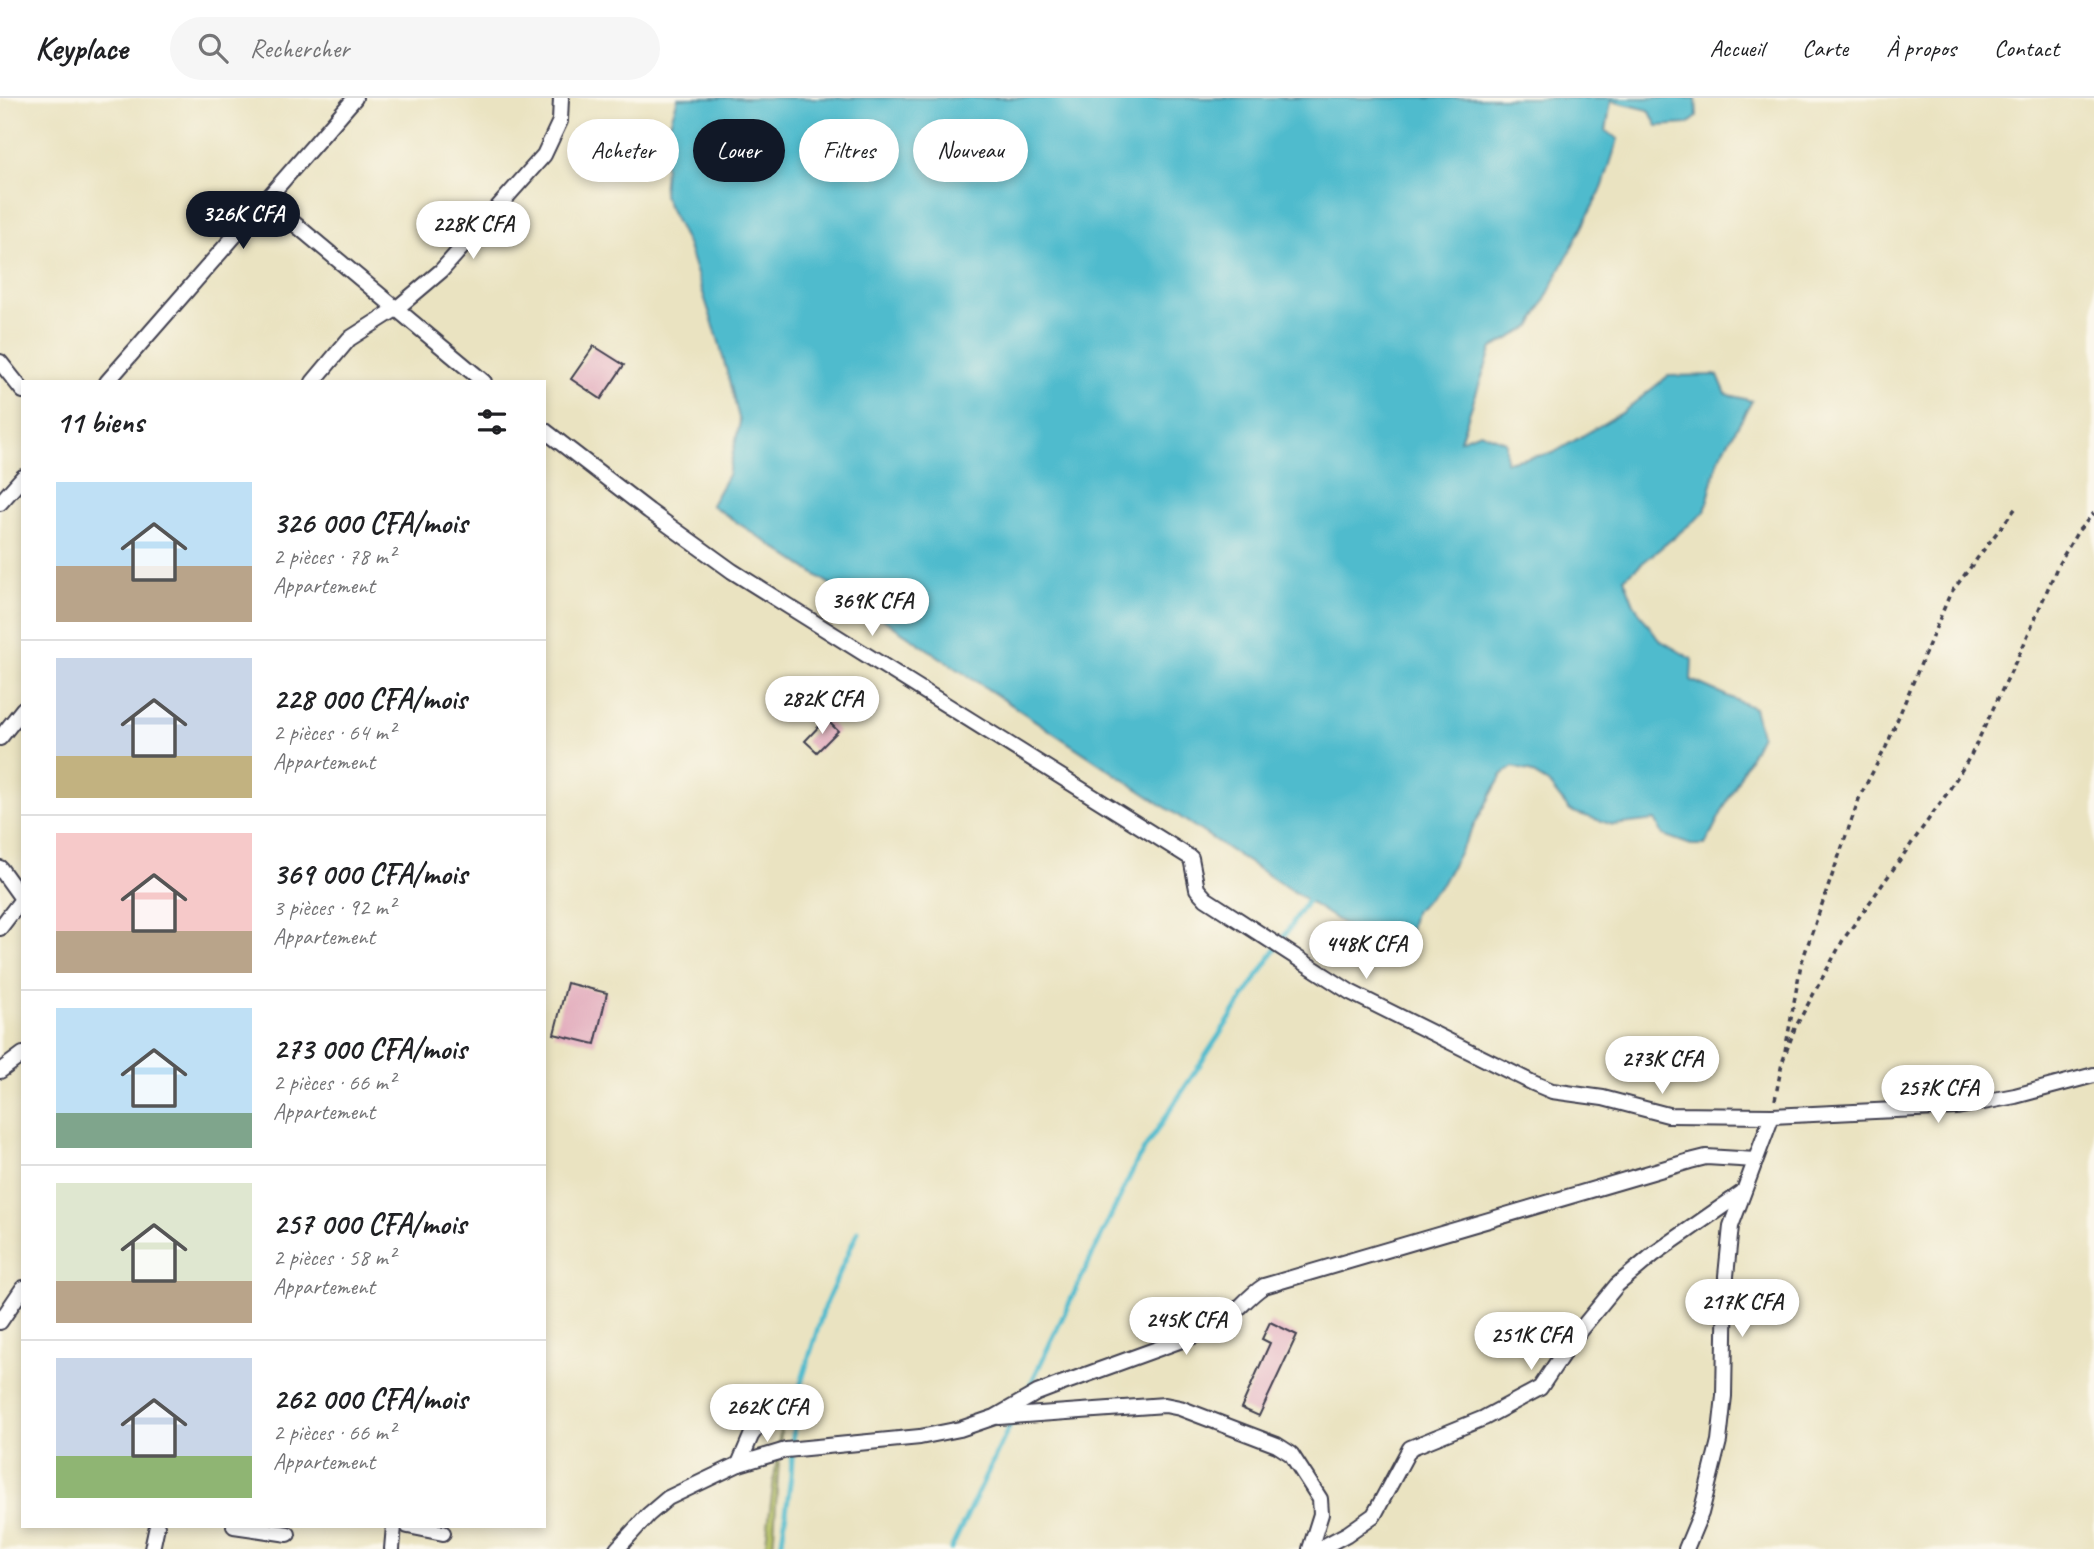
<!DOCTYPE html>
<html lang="fr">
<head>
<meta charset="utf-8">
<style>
	:root { --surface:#fff; --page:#f6f6f6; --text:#202124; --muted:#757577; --line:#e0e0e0; --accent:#111827 }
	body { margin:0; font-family:Caveat,sans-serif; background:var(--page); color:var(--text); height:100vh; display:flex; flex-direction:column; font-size:26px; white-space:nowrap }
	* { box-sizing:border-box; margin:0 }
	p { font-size:23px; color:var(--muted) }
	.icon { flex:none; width:38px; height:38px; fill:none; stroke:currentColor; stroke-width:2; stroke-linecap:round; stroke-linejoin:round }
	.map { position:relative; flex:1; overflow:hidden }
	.panel { position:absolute; left:21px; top:282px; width:525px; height:1148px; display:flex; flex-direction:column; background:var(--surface); border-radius:0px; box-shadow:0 4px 10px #0003 }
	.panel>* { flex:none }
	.banner { position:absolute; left:567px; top:21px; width:665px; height:63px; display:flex; gap:14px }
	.price { position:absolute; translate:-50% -60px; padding:0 16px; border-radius:24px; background:#fff; color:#222; font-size:23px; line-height:46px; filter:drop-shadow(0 2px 4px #0008) }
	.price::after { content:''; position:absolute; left:50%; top:42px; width:21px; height:16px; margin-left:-10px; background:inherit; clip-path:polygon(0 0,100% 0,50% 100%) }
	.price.active { background:var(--accent); color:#fff }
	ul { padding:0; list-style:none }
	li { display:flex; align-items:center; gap:21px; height:175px; padding:0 35px }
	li+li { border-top:2px solid var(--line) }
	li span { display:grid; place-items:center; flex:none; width:196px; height:140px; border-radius:0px; color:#555 }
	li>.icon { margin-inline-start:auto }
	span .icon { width:84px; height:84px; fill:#fffc; stroke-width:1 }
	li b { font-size:30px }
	h2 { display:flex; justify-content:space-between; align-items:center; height:84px; padding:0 35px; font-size:30px }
	.tag { padding:0 24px; border-radius:32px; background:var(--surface); box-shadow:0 4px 10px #0003; font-size:24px; line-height:63px }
	.tag.active { background:var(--accent); color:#fff }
	header { display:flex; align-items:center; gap:42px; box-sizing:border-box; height:98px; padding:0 35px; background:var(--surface); border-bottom:2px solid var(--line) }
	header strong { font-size:33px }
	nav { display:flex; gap:38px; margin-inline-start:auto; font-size:24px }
	.search { width:490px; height:63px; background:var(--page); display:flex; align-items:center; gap:18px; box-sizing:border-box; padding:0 24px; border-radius:38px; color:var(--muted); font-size:26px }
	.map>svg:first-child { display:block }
	.green { fill:#b2bf61; stroke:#6a704e; stroke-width:2 }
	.water { fill:#50bbcd; stroke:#396e84; stroke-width:2 }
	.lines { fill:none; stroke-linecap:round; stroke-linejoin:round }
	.stream { stroke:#50bbcd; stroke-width:5 }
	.building { fill:#e3aebe }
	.street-casing { stroke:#403f4f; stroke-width:18 }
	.path { stroke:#403f4f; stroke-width:3.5; stroke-dasharray:5 5; stroke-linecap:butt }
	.street { stroke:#fff; stroke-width:14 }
</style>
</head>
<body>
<header>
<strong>Keyplace</strong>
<div class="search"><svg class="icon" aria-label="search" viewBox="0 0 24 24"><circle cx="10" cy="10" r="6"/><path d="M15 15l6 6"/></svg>Rechercher</div>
<nav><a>Accueil</a><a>Carte</a><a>À propos</a><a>Contact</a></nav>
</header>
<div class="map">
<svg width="2094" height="1451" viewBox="0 0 2094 1451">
	<rect width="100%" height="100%" fill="#fbf7ec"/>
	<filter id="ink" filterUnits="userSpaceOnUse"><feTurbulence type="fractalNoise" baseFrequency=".0143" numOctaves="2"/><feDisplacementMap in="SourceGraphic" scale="14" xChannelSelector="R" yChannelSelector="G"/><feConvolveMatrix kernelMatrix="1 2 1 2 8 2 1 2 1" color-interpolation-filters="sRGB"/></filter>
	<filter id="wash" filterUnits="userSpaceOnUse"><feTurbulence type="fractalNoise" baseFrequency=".00686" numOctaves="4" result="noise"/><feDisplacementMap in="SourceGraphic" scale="28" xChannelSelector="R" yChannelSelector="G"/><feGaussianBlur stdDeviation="1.57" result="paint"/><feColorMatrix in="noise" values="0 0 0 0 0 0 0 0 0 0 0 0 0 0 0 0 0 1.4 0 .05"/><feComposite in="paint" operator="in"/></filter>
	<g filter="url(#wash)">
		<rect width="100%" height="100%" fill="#eae3c1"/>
		<path class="green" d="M 782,1318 L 773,1451 L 765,1451 Z"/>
		<path class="water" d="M 678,0 L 1696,0 L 1697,19 L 1688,26 L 1657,28 L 1649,12 L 1611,3 L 1606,33 L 1618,41 L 1603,88 L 1531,229 L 1492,250 L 1460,342 L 1480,334 L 1506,344 L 1506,364 L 1553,355 L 1623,314 L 1668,278 L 1718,277 L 1726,296 L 1752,303 L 1718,362 L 1705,414 L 1624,480 L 1634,506 L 1658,541 L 1692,561 L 1691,582 L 1754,610 L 1761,637 L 1705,747 L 1691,747 L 1663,737 L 1655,722 L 1613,727 L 1570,713 L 1548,685 L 1528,673 L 1513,669 L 1502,677 L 1442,786 L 1414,814 L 1402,864 L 1237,757 L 711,407 L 728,377 L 740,324 L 719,244 L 687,146 L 663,97 L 667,35 Z"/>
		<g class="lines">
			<g class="stream">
				<path d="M 1025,1298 L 1138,1061 L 1307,803"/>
				<path d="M 781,1451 L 791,1378 L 795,1305 L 824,1210 L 858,1133"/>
				<path d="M 951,1451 L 1014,1319"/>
			</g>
		</g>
		<g id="blocks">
			<g class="building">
				<path d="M 594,248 L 624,267 L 601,301 L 571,281 Z"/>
				<path d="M 826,621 L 838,633 L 817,654 L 805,643 Z"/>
				<path d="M 567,885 L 607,895 L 595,946 L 554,936 Z"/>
				<path d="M 1270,1224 L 1297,1237 L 1259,1318 L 1241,1310 L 1270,1245 L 1262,1241 Z"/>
			</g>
		</g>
	</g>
	<g filter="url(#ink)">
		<use href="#blocks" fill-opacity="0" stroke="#403f4f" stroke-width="2"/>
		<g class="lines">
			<g class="street-casing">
				<g id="street">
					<path d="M 265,101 L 484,284"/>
					<path d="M 0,264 L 23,293"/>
					<path d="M 107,284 L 355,0"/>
					<path d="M 313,284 L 349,241 L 396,211 L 441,173 L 544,57 L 560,23 L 561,0"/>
					<path d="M 544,332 L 649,413 L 732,473 L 1191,760 L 1197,791 L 1206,801 L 1350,894 L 1533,985 L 1552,993 L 1603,1000 L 1668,1017 L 1772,1018 L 1957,1009 L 2015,998 L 2094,977"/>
					<path d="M 0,405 L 23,379"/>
					<path d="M 0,640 L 23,611"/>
					<path d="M 0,770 L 23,802"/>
					<path d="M 0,830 L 23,800"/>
					<path d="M 0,973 L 23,956"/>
					<path d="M 0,1224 L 23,1190"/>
					<path d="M 999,1319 L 1165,1307 L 1180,1310 L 1277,1347 L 1291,1356 L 1320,1401 L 1321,1416 L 1310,1451"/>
					<path d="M 739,1366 L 751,1338 L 769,1312"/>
					<path d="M 234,1428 L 288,1436"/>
					<path d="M 408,1428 L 443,1435"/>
					<path d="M 152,1451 L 157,1428"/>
					<path d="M 392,1451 L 394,1428"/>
					<path d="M 617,1451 L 648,1417 L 668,1400 L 739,1366 L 786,1352 L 920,1339 L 960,1331 L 995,1319 L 1037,1295 L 1058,1287 L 1215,1230 C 1236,1217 1245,1200 1264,1188 L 1690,1063 L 1706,1059 L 1756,1062"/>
					<path d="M 1319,1451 L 1347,1436 L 1374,1417 L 1410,1350 L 1484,1320 L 1540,1290 L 1572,1242 L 1617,1187 L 1654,1156 L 1743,1094"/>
					<path d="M 1686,1451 L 1701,1415 L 1719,1343 L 1724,1298 L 1726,1178 L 1731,1128 L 1772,1018"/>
				</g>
			</g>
			<g class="path">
				<path d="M 1785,953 L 1801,866 L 1860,698 L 1886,649 L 1950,496 L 2018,407"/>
				<path d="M 1775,1002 L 1782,965 L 1795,930 L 1843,842 L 1948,694 L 1971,657 L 2024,546 L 2058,467 L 2078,433 L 2094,415"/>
			</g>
			<use href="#street" class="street"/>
		</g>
	</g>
</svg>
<b class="price active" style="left:243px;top:153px">326K CFA</b>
<b class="price" style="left:473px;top:163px">228K CFA</b>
<b class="price" style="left:872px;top:540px">369K CFA</b>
<b class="price" style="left:822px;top:638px">282K CFA</b>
<b class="price" style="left:1366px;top:883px">448K CFA</b>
<b class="price" style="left:1662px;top:998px">273K CFA</b>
<b class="price" style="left:1938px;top:1027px">257K CFA</b>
<b class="price" style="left:1742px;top:1241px">217K CFA</b>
<b class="price" style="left:1186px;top:1259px">245K CFA</b>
<b class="price" style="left:1531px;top:1274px">251K CFA</b>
<b class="price" style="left:767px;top:1346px">262K CFA</b>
<div class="banner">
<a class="tag">Acheter</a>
<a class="tag active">Louer</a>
<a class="tag">Filtres</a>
<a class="tag">Nouveau</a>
</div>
<section class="panel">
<h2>11 biens<svg class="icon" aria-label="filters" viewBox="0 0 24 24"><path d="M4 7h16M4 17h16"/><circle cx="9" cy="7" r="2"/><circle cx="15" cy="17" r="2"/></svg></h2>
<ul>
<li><span style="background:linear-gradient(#bfe0f5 60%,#b9a48a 0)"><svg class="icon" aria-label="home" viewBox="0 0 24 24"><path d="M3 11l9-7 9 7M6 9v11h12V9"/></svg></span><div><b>326 000 CFA/mois</b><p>2 pièces · 78 m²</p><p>Appartement</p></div></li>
<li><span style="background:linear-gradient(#c9d6e8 70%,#c2b280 0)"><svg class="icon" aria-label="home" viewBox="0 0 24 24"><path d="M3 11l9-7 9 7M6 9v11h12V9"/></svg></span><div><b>228 000 CFA/mois</b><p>2 pièces · 64 m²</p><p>Appartement</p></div></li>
<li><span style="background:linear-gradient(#f6c9c9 70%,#b9a48a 0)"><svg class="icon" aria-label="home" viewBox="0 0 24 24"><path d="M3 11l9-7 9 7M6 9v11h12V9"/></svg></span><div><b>369 000 CFA/mois</b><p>3 pièces · 92 m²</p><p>Appartement</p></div></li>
<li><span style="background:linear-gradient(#bfe0f5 75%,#7fa58c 0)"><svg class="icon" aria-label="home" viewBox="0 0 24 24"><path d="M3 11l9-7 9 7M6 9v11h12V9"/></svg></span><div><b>273 000 CFA/mois</b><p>2 pièces · 66 m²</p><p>Appartement</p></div></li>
<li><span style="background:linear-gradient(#dfe7d0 70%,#b9a48a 0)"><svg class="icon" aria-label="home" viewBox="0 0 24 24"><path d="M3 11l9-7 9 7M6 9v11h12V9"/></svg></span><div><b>257 000 CFA/mois</b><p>2 pièces · 58 m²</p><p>Appartement</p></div></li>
<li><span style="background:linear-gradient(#c9d6e8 70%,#8fb573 0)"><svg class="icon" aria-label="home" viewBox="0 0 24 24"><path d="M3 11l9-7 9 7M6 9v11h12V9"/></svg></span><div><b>262 000 CFA/mois</b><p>2 pièces · 66 m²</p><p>Appartement</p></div></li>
</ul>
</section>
</div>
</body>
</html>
